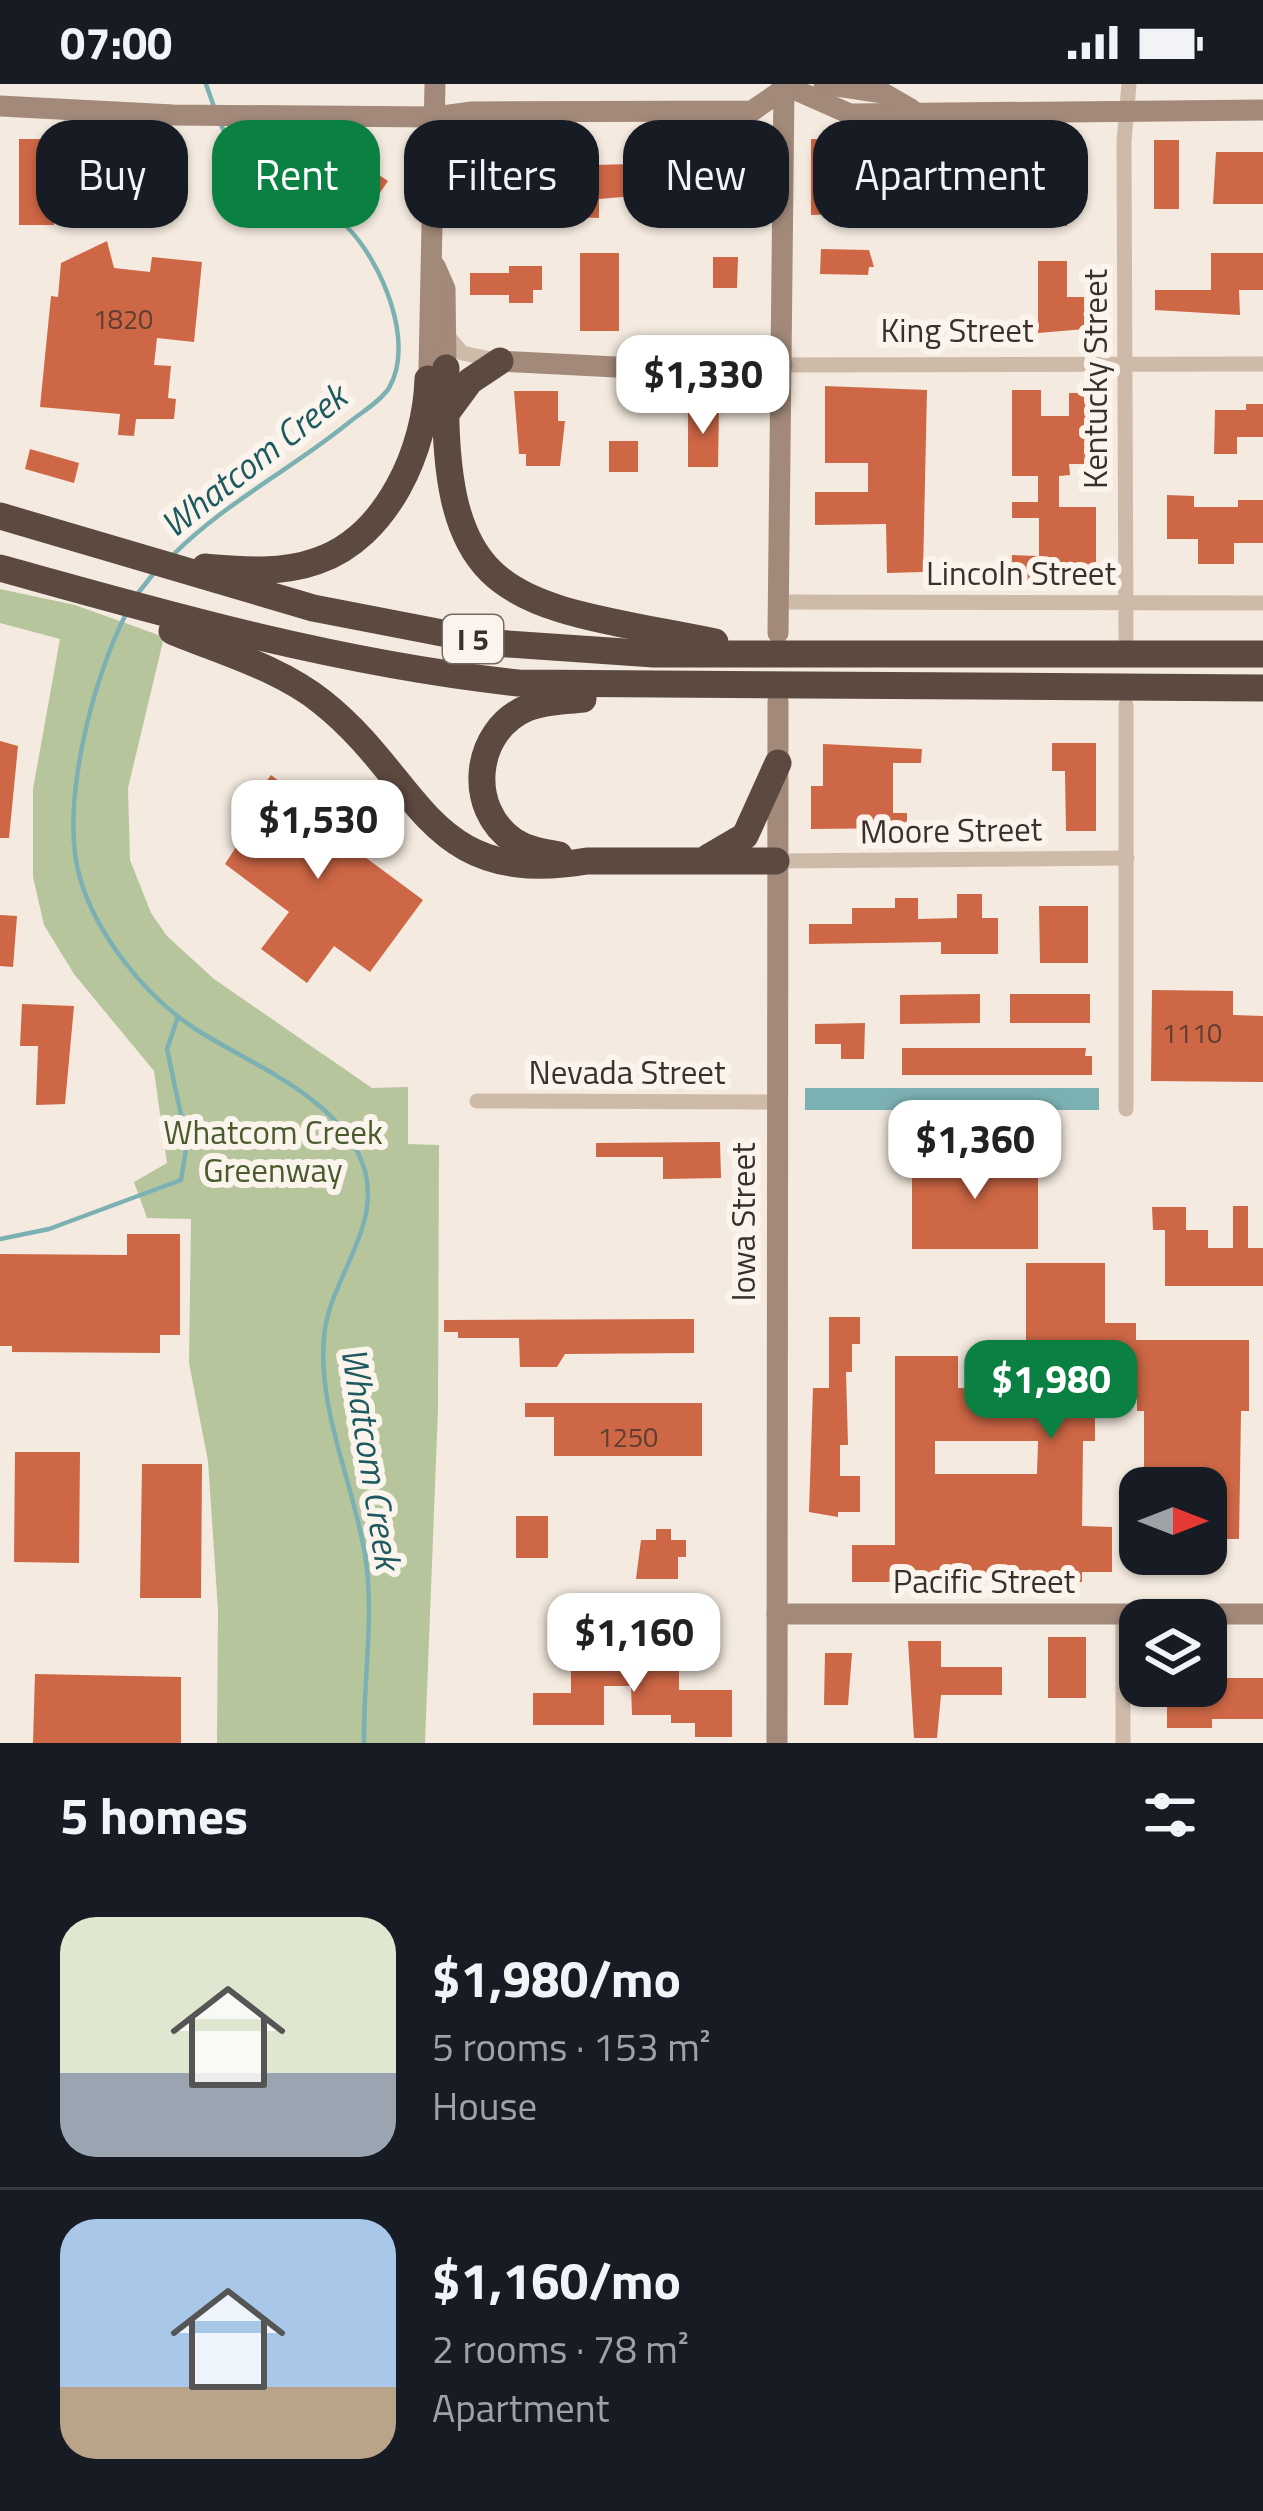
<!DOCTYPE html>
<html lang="en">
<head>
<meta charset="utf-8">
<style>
	:root { --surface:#171b24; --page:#242831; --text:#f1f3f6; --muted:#9ea1a6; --line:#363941; --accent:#0b8043 }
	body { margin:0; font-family:"Titillium Web",sans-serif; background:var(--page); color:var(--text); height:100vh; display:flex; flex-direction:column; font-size:45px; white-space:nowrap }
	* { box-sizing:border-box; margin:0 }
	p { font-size:39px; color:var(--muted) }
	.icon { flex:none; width:66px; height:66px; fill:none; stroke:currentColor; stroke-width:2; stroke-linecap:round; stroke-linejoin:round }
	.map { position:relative; height:1659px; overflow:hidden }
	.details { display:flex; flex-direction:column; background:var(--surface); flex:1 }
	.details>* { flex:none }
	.banner { position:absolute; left:36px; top:36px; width:1191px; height:108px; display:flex; gap:24px }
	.needle { width:78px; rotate:90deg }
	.fabs { position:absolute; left:1119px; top:1383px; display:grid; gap:24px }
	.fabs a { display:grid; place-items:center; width:108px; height:108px; border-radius:24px; background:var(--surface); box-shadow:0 3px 9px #0004; font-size:60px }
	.price { position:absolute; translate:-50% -102px; padding:0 27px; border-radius:24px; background:#fff; color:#222; font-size:39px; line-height:78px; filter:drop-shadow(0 3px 6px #0008) }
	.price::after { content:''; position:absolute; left:50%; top:72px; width:36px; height:27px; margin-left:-18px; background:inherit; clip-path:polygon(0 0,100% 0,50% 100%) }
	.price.active { background:var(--accent); color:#fff }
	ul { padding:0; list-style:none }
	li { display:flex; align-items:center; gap:36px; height:300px; padding:0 60px }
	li+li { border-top:3px solid var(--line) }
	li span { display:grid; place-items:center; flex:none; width:336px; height:240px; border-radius:36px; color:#555 }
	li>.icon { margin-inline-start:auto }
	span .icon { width:144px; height:144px; fill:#fffc; stroke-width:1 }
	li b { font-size:51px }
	h2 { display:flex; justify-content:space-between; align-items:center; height:144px; padding:0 60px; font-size:51px }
	.pill { padding:0 42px; border-radius:36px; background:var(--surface); box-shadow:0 3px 9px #0004; font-size:42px; line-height:108px }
	.pill.active { background:var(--accent); color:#fff }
	.status { display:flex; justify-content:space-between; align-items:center; height:84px; padding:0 60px; background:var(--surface); direction:ltr }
	.status svg { height:33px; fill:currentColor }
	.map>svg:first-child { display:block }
	.green { fill:#b7c59d }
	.water { fill:#7cb1b3 }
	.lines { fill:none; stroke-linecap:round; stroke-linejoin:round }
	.stream { stroke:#7cb1b3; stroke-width:4.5 }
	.building { fill:#cd6745; fill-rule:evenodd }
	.street { stroke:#cebaa9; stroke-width:15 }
	.secondary { stroke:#a2897a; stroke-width:21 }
	.highway { stroke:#5c4940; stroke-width:27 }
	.labels { text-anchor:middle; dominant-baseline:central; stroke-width:12; stroke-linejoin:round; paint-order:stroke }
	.number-label { font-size:27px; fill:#5f3d31 }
	.shield { fill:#fbf4ec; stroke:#746a64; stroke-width:3 }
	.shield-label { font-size:30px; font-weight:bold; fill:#3a2f2a }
	.street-label { font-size:33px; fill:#3a2f2a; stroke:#fbf4ec }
	.park-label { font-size:33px; fill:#495a2c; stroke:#fbf4ec }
	.water-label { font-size:36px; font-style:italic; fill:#1c5a5f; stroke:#fbf4ec }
</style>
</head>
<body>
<div class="status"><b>07:00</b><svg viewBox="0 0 49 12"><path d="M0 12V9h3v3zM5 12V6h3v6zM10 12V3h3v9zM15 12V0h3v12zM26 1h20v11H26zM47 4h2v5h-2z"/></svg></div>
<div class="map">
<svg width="1263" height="1659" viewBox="0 0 1263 1659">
	<rect width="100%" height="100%" fill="#f4eadf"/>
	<path class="green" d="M 0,505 L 75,521 L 164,553 L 128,704 L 130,776 L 151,829 L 167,852 L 214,895 L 372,1004 L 408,1003 L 408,1060 L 439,1061 L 438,1325 L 425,1659 L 217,1659 L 218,1526 L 208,1377 L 189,1279 L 191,1135 L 147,1134 L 134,1098 L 167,1079 L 154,987 L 74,890 L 44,841 L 33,793 L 33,705 L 60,555 L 0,539 Z"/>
	<rect class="water" x="805" y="1004" width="294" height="22"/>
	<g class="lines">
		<g class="stream">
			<path d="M 206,0 L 214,23"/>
			<path d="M 171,473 C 223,420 290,386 347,340 C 360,329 380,318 389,304 C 416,258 381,177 347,143 C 310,106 242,90 220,39"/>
			<path d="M 135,513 L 154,489"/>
			<path d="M 127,528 C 93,593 59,722 80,794 C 96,850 145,912 194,944 C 252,982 344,1014 365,1087 C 381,1145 328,1198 324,1253 C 317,1327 356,1405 366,1477 C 374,1537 363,1599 364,1659"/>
			<path d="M 0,1155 L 49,1145 L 181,1096 L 187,1059 L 167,965 L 178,933"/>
		</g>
	</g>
	<g class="building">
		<path d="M 19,55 L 54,55 L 54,81 L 61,81 L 61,96 L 54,96 L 54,141 L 19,141 Z"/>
		<path d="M 811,55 L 981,55 L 981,75 L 1067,76 L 1067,142 L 1033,141 L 1033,124 L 811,131 Z"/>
		<rect x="1154" y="56" width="25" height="69"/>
		<path d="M 495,57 L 594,58 L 594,81 L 633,80 L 634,112 L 599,115 L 599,134 L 496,130 Z"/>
		<path d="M 1216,68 L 1263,68 L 1263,120 L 1213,120 Z"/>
		<path d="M 355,75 L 388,97 L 373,119 L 341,97 Z"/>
		<rect x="678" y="86" width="67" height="50"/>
		<path d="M 107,157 L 114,184 L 150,188 L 152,173 L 202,178 L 194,258 L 157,254 L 154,281 L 171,282 L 168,314 L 176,315 L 174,335 L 136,335 L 134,352 L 118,351 L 120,330 L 40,323 L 51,212 L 58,213 L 61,179 Z"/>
		<path d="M 821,165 L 869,166 L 874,183 L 869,183 L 868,191 L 820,190 Z"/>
		<rect x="580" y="169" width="39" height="78"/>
		<path d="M 1211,169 L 1263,169 L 1263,206 L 1239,206 L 1240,231 L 1155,226 L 1155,206 L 1211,206 Z"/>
		<path d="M 713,173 L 738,173 L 737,204 L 713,204 Z"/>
		<path d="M 1038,177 L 1067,177 L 1067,213 L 1084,213 L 1085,245 L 1038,249 Z"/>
		<path d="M 509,182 L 542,182 L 542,206 L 533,206 L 533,219 L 509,219 L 509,211 L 470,211 L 470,189 L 509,189 Z"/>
		<path d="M 825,302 L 927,306 L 923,488 L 887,489 L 886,440 L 815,441 L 815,408 L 868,408 L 868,379 L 825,379 Z"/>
		<path d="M 1012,306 L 1041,306 L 1041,332 L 1069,332 L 1069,309 L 1096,309 L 1097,380 L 1069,380 L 1070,391 L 1059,392 L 1059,423 L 1096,423 L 1096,499 L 1011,499 L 1012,471 L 1039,472 L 1039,434 L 1012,434 L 1012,418 L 1038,418 L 1038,392 L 1012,392 Z"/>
		<path d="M 514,307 L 558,307 L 558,337 L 565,337 L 560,382 L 526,382 L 526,370 L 519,370 Z"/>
		<path d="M 1246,320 L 1263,320 L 1263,353 L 1237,353 L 1237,370 L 1214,370 L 1215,326 L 1246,326 Z"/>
		<path d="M 688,324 L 719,324 L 718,383 L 688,383 Z"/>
		<rect x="609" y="357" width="29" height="31"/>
		<path d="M 30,365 L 79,379 L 74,399 L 25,385 Z"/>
		<path d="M 1167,411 L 1194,412 L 1194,423 L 1238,423 L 1238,416 L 1263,416 L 1263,459 L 1234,459 L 1234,480 L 1198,480 L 1198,455 L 1167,455 Z"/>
		<path d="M 0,657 L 18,662 L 9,754 L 0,754 Z"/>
		<path d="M 1052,659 L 1096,659 L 1096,747 L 1066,747 L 1065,687 L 1052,687 Z"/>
		<path d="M 823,660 L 922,665 L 921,679 L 893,679 L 893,729 L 907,729 L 907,744 L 811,745 L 811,702 L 823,702 Z"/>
		<path d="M 271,691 L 293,708 L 299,700 L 350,738 L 356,753 L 350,762 L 423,816 L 370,888 L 334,862 L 307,899 L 261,865 L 289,828 L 225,780 L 258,729 L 248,722 Z"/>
		<path d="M 957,810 L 982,810 L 982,834 L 998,834 L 998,870 L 941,870 L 941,858 L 809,860 L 809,840 L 852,840 L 852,824 L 895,824 L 895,814 L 918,814 L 918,835 L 957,834 Z"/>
		<path d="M 1039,822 L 1088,822 L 1088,879 L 1040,879 Z"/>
		<path d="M 0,831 L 17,832 L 13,883 L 0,882 Z"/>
		<path d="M 1152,906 L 1233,907 L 1233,931 L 1263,932 L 1263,998 L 1151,997 Z"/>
		<path d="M 980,910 L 980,939 L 900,940 L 900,911 Z"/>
		<rect x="1010" y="910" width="80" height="29"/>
		<path d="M 22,920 L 74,922 L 65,1020 L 36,1021 L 38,962 L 20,962 Z"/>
		<path d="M 865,939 L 864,975 L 841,975 L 841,960 L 815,960 L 815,940 Z"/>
		<path d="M 902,964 L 1086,964 L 1085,972 L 1092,972 L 1092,991 L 902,991 Z"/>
		<path d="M 720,1058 L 721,1094 L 663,1095 L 663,1073 L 596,1073 L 596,1059 Z"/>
		<rect x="912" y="1072" width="126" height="93"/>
		<path d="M 1233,1122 L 1248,1122 L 1248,1164 L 1263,1164 L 1263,1202 L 1165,1202 L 1165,1146 L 1153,1146 L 1152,1123 L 1186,1123 L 1186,1146 L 1208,1146 L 1208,1164 L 1233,1164 Z"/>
		<path d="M 127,1150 L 180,1150 L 180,1251 L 160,1251 L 160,1269 L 12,1268 L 12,1262 L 0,1262 L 0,1170 L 127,1171 Z"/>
		<path d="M 1026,1179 L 1105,1179 L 1105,1239 L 1136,1239 L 1136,1256 L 1249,1256 L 1249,1327 L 1241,1327 L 1239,1455 L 1220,1455 L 1220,1409 L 1144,1404 L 1144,1327 L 1137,1327 L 1137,1314 L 1095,1314 L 1095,1357 L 1083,1357 L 1082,1442 L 1112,1443 L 1112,1488 L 1082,1488 L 1082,1498 L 852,1498 L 852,1461 L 895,1461 L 895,1272 L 958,1272 L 958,1304 L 1026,1305 ZM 935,1357 L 1038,1357 L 1037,1390 L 935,1390 Z"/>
		<path d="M 829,1233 L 860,1233 L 860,1260 L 852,1260 L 852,1288 L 846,1288 L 848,1361 L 840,1361 L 840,1392 L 860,1392 L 860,1428 L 838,1428 L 838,1433 L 809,1428 L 813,1304 L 829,1304 Z"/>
		<path d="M 694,1235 L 694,1269 L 565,1270 L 557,1283 L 520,1283 L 519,1254 L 458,1254 L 458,1248 L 444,1248 L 444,1236 Z"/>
		<path d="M 525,1319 L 702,1319 L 702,1372 L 554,1372 L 554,1333 L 525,1333 Z"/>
		<path d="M 15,1368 L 80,1368 L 79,1479 L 14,1478 Z"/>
		<path d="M 142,1380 L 202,1380 L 201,1514 L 140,1514 Z"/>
		<rect x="516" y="1432" width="32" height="42"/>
		<path d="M 656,1445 L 671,1445 L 671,1456 L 686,1456 L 686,1473 L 678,1473 L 678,1495 L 636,1495 L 641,1456 L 656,1456 Z"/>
		<rect x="1048" y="1553" width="38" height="61"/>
		<path d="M 908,1557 L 941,1557 L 941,1583 L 1002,1583 L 1002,1611 L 941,1611 L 937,1654 L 914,1654 Z"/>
		<path d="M 571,1568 L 679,1574 L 679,1606 L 732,1606 L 732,1653 L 695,1653 L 695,1639 L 671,1639 L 671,1631 L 632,1631 L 631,1602 L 604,1602 L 604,1641 L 533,1641 L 533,1609 L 571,1609 Z"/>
		<path d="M 825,1569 L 852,1569 L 848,1621 L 824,1621 Z"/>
		<path d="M 35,1590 L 181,1593 L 181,1659 L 33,1659 Z"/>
		<path d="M 1206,1594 L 1263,1594 L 1263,1635 L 1212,1635 L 1212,1644 L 1167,1644 L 1167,1602 L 1206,1602 Z"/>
	</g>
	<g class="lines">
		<g class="street">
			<path d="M 447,251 L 462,269 L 500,277"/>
			<path d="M 782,281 L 1263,280"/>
			<path d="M 778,518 L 1263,519"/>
			<path d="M 1126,554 L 1124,57 L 1129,0"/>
			<path d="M 776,777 L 1127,774"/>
			<path d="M 477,1017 L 776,1018"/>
			<path d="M 1126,1025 L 1126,621"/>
			<path d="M 1123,1530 L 1123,1659"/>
		</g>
		<g class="secondary">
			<path d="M 782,0 L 850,30 L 1263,26"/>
			<path d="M 824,0 L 883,9 L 911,25"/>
			<path d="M 0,22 L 173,31 L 435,33 L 472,28 L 752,27 L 791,0"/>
			<path d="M 435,182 L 445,205 L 446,284"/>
			<path d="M 500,277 L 636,284 L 782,281"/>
			<path d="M 429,284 L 435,0"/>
			<path d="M 778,549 L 784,3"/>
			<path d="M 777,1530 L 1263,1530"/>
			<path d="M 777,1659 L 778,617"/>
		</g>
		<g class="highway">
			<path d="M 446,284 C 439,525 509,517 715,558"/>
			<path d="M 445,331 L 470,297 L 500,277"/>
			<path d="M 0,432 L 313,524 L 494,559 L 654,570 L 1263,570"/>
			<path d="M 205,483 C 241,486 281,490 317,477 C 388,453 426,364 428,295"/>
			<path d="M 0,484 C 171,532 341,580 518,599 L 1263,604"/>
			<path d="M 172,547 C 222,568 280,584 322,618 C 422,697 426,804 587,777 L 776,777"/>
			<path d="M 559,771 C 544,768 528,766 514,757 C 466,725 473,647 527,624 C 544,617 565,617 583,615"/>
			<path d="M 709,773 L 745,752 L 778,679"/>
		</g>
	</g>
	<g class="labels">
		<g class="number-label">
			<text x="123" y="234">1820</text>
			<text x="1192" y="948">1110</text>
			<text x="628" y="1352">1250</text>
		</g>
		<rect class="shield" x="443" y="531" width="60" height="48" rx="9"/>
		<g class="shield-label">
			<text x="473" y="555">I 5</text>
		</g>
		<g class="street-label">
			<text x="957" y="246">King Street</text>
			<text transform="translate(1095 295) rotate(-90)">Kentucky Street</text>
			<text x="1021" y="489">Lincoln Street</text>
			<text transform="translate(951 746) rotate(-1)">Moore Street</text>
			<text x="627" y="988">Nevada Street</text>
			<text transform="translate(743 1138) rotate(-90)">Iowa Street</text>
			<text x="984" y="1497">Pacific Street</text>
		</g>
		<g class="park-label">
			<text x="273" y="1048">Whatcom Creek<tspan x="273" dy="38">Greenway</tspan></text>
		</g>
		<g class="water-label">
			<text transform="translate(253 376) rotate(-38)">Whatcom Creek</text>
			<text transform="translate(372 1374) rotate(81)">Whatcom Creek</text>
		</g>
	</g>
</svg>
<div class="fabs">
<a><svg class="needle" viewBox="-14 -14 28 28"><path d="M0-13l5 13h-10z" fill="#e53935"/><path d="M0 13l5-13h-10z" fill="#9ea1a6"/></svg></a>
<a><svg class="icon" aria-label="layers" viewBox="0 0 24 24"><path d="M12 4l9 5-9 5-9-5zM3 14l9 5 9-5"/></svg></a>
</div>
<b class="price" style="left:703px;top:353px">$1,330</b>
<b class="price" style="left:318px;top:798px">$1,530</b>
<b class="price" style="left:975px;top:1118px">$1,360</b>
<b class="price active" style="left:1051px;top:1358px">$1,980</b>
<b class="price" style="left:634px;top:1611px">$1,160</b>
<div class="banner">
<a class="pill">Buy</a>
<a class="pill active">Rent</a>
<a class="pill">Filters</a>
<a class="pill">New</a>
<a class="pill">Apartment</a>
</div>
</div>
<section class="details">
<h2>5 homes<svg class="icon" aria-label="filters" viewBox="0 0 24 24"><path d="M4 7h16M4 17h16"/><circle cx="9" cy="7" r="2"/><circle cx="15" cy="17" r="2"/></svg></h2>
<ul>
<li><span style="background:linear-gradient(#dfe7d0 65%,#9aa5b1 0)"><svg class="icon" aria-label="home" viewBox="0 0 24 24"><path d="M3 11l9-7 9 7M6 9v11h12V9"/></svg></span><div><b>$1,980/mo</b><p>5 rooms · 153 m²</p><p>House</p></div></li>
<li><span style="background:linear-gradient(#a9c7e8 70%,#b9a48a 0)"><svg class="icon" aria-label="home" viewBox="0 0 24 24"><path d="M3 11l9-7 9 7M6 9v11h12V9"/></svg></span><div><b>$1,160/mo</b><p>2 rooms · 78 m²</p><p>Apartment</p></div></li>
</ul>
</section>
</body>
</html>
